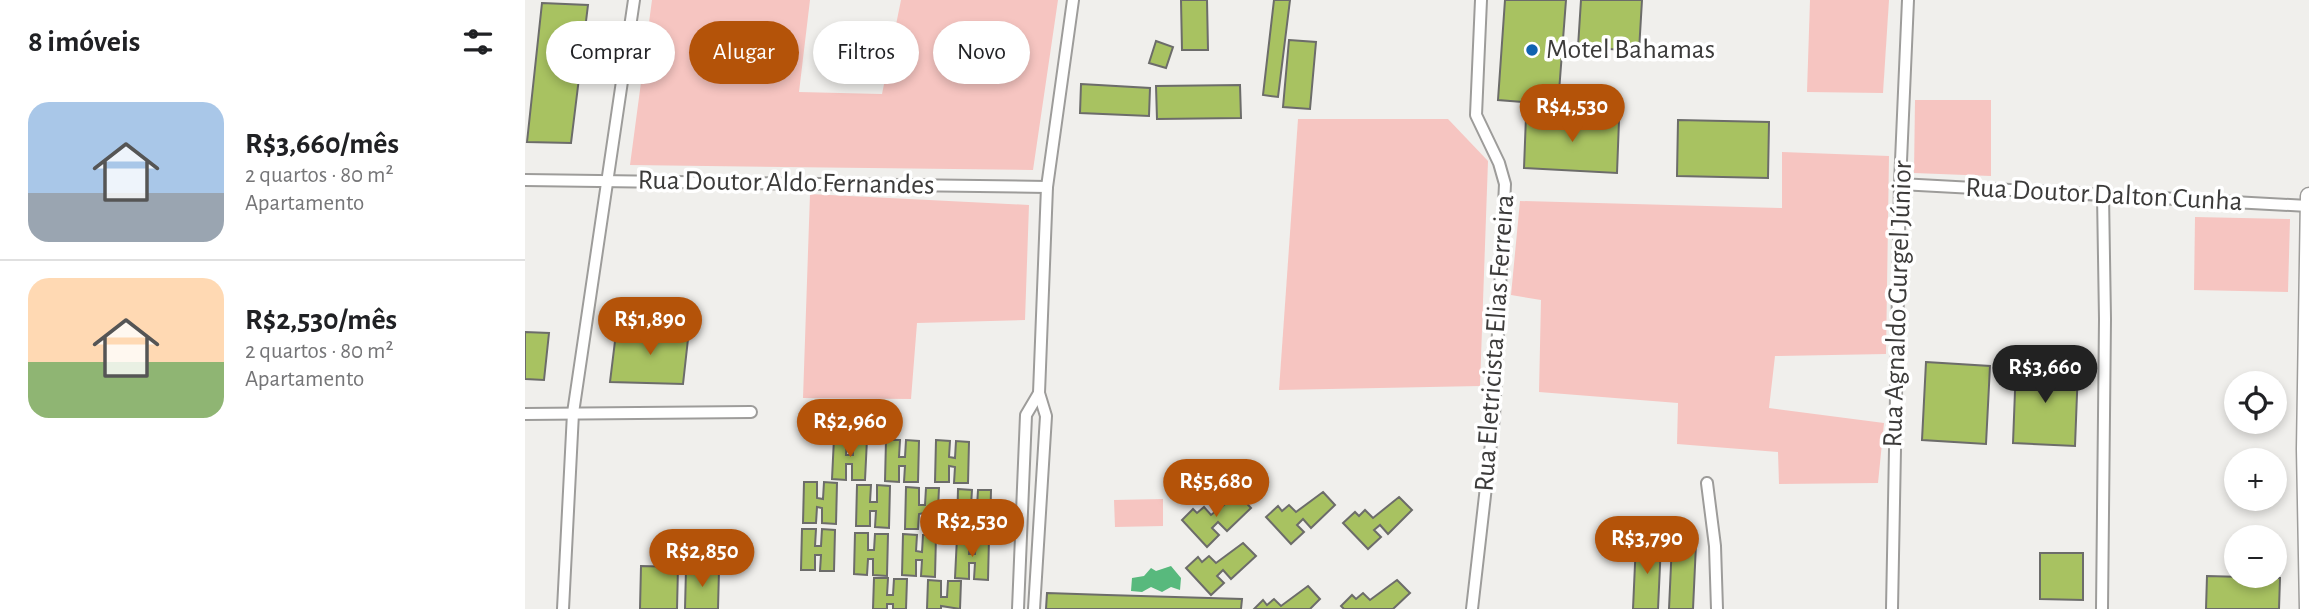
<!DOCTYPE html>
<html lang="pt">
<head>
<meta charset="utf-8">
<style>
	:root { --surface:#fff; --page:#f2f2f2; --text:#202124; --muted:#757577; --line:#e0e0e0; --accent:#b45309 }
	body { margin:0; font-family:"Alegreya Sans",sans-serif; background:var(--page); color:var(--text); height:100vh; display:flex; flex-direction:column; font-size:26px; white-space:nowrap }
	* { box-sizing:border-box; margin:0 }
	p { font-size:23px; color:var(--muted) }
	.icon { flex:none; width:38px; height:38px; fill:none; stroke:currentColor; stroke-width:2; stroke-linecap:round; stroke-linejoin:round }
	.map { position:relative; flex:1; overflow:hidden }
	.details { display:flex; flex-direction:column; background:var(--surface); width:525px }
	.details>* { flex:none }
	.guide { position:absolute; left:21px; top:21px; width:665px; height:63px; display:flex; gap:14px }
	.fabs { position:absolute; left:1699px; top:371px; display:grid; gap:14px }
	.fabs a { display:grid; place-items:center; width:63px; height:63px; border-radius:50%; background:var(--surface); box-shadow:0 4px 10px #0003; font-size:35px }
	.price { position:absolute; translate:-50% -60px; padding:0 16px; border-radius:24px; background:var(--accent); color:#fff; font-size:23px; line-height:46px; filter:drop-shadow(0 2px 4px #0008) }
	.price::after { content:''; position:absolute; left:50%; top:42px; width:21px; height:16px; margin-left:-10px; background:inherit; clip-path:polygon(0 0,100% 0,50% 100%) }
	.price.on { background:#222; color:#fff }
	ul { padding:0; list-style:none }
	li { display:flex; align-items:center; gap:21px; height:175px; padding:0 28px }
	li+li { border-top:2px solid var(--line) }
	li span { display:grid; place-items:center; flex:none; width:196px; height:140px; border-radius:21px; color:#555 }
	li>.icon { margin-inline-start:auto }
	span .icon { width:84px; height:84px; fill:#fffc; stroke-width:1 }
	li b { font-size:30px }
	h2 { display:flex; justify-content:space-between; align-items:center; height:84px; padding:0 28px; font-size:30px }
	.tag { padding:0 24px; border-radius:32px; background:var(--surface); box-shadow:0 4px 10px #0003; font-size:24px; line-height:63px }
	.tag.on { background:var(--accent); color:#fff }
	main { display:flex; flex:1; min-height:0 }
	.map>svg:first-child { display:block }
	.green { fill:#f6c5c1 }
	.water { fill:#58b97d }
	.building { fill:#a8c261; stroke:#6c6c6a; stroke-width:2 }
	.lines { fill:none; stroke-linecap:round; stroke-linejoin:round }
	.street-casing { stroke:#9d9c9a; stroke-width:14 }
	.secondary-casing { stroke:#9d9c9a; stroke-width:19 }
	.street { stroke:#fff; stroke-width:10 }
	.secondary { stroke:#fff; stroke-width:16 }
	.poi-dot { fill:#1062b0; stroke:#fff; stroke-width:2.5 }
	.labels { text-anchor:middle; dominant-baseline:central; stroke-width:7; stroke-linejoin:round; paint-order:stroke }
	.poi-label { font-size:28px; fill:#3c3b3a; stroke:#fff; text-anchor:start }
	.street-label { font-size:28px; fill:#3c3b3a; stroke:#fff }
</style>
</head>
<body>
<main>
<section class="details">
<h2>8 imóveis<svg class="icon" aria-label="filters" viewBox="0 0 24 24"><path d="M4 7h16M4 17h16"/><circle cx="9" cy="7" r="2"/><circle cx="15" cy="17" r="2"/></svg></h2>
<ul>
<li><span style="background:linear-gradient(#a9c7e8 65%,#9aa5b1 0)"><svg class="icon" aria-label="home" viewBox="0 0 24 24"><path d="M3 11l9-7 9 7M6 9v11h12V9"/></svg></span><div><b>R$3,660/mês</b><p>2 quartos · 80 m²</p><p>Apartamento</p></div></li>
<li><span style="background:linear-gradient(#ffd9b3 60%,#8fb573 0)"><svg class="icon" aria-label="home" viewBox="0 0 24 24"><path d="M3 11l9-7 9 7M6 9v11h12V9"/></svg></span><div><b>R$2,530/mês</b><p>2 quartos · 80 m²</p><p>Apartamento</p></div></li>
</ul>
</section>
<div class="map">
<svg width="1784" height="609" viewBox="0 0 1784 609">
	<rect width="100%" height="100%" fill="#f0efec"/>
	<g class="green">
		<path d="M 127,0 L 285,0 L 274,92 L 357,94 L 376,0 L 533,0 L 508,170 L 105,165 Z"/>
		<path d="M 1285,0 L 1364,0 L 1358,93 L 1282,92 Z"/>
		<path d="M 1390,100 L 1466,100 L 1466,176 L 1389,173 Z"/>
		<path d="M 773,119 L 923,119 L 963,161 L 955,386 L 754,390 Z"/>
		<path d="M 1257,152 L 1364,156 L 1361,354 L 1250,356 L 1244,408 L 1359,423 L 1353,483 L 1254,484 L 1253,452 L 1152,444 L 1153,403 L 1014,392 L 1016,300 L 986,295 L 995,201 L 1257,208 Z"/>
		<path d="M 285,194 L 504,205 L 500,320 L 392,323 L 386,399 L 278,398 Z"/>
		<path d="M 1670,217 L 1765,219 L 1763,292 L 1669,290 Z"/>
		<path d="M 638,499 L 638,526 L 590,527 L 589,500 Z"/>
	</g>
	<path class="water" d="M 646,566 L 656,578 L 655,590 L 646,587 L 637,592 L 626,587 L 617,592 L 606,591 L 607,578 L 619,576 L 626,568 L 631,571 Z"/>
	<g class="building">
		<path d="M 656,0 L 682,0 L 683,50 L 657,50 Z"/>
		<path d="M 749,0 L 765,0 L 753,97 L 738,95 Z"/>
		<path d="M 980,0 L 1041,0 L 1033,105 L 973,100 Z"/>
		<path d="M 1056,0 L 1117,0 L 1114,51 L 1053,47 Z"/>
		<path d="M 17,3 L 63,5 L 46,143 L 2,142 Z"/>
		<path d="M 764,40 L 791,42 L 785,109 L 758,107 Z"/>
		<path d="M 631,41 L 648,47 L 641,68 L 624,63 Z"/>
		<path d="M 556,84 L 625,88 L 624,116 L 555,113 Z"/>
		<path d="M 715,85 L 716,118 L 632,119 L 631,86 Z"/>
		<path d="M 1001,116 L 1094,120 L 1092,173 L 999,168 Z"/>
		<path d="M 1153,120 L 1244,122 L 1243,178 L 1152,176 Z"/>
		<path d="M 164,330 L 158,384 L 85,382 L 91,333 Z"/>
		<path d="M 0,332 L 24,333 L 19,380 L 0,379 Z"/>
		<path d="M 1401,362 L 1465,366 L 1461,444 L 1397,440 Z"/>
		<path d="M 1491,365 L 1553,368 L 1550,446 L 1488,443 Z"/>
		<path d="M 309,438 L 322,438 L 321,455 L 328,455 L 328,438 L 342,439 L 340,480 L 327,480 L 327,464 L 321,464 L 321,480 L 307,479 Z"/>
		<path d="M 361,440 L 375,440 L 374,457 L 380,457 L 381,440 L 394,441 L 393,482 L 379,482 L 380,466 L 374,466 L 374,482 L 360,481 Z"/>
		<path d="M 411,440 L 425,441 L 424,457 L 430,458 L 431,441 L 444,442 L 443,483 L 429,483 L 430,467 L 424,466 L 424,482 L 410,482 Z"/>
		<path d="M 279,482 L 292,482 L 292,498 L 298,499 L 299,482 L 312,483 L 311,524 L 297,523 L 297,508 L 292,507 L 291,523 L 278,523 Z"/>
		<path d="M 332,485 L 346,485 L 345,502 L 352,502 L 352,485 L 365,486 L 364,528 L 350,527 L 351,511 L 345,511 L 345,526 L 331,526 Z"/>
		<path d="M 381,487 L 394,488 L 394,505 L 400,505 L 401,488 L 414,488 L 412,530 L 399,530 L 399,513 L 394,514 L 393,529 L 380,529 Z"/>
		<path d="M 433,489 L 447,490 L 446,506 L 452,507 L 453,490 L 466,490 L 465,532 L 451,531 L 452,516 L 446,515 L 446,531 L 432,530 Z"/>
		<path d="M 798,492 L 810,505 L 786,528 L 778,519 L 772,525 L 779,532 L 766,544 L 741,517 L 753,506 L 757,511 L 764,505 L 771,512 Z"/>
		<path d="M 713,494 L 726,508 L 702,531 L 693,522 L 687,528 L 694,535 L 682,547 L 657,520 L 668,509 L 672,513 L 679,507 L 686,515 Z"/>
		<path d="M 874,497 L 887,510 L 863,534 L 855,525 L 849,530 L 856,537 L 843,549 L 818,523 L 830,512 L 834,516 L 840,510 L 848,518 Z"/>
		<path d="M 277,529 L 291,529 L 290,546 L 296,546 L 297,529 L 310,530 L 309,571 L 295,571 L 296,555 L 290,555 L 290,570 L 276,570 Z"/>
		<path d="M 330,533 L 343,533 L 343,550 L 349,550 L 350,534 L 363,534 L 362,576 L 348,575 L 348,559 L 343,559 L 342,575 L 329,574 Z"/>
		<path d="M 378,534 L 392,535 L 391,551 L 397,552 L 398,535 L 411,535 L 410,577 L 396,576 L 397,560 L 391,560 L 391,576 L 377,575 Z"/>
		<path d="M 432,537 L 445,538 L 444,554 L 450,554 L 451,538 L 464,538 L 463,580 L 449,579 L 450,563 L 444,563 L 444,579 L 430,578 Z"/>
		<path d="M 1111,542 L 1136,544 L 1133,609 L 1108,609 Z"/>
		<path d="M 718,543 L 731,556 L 706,579 L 698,570 L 692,576 L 699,583 L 686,595 L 661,568 L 673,557 L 677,562 L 684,556 L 691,563 Z"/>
		<path d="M 1147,543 L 1171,544 L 1168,609 L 1144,609 Z"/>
		<path d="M 1515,553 L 1558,553 L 1558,600 L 1515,599 Z"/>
		<path d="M 116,566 L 153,567 L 152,609 L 115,609 Z"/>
		<path d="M 161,569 L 194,570 L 193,609 L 160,609 Z"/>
		<path d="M 1682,576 L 1755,578 L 1754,609 L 1681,609 Z"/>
		<path d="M 349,578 L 363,578 L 362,595 L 368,595 L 369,579 L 382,579 L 381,609 L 368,609 L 368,604 L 362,604 L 362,609 L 348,609 Z"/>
		<path d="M 403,580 L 416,581 L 416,597 L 422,597 L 423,581 L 436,581 L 435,609 L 416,606 L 416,609 L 402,609 Z"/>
		<path d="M 872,580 L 885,593 L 868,609 L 819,609 L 816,606 L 827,595 L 831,599 L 838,593 L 845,600 Z"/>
		<path d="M 783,586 L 795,599 L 785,609 L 729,609 L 738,600 L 742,605 L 749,599 L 756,606 Z"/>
		<path d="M 522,593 L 582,595 L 717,599 L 716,609 L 521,609 Z"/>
	</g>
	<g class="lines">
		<g class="street-casing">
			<g id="street">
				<path d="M 0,180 L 522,187"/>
				<path d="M 1375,184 L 1783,206"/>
				<path d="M 0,414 L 226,412"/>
				<path d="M 1182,483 L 1190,546 L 1192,609"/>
				<path d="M 38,609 L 48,413 L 109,0"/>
				<path d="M 493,609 L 501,415 L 514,393"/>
				<path d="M 509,609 L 521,416 L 514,393 L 522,187 L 548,0"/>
				<path d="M 947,609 L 969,417 L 980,184 L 974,163 L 951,115 L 956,0"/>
				<path d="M 1367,609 L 1375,184 L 1383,0"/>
				<path d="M 1577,609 L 1580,319 L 1578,195"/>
			</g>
		</g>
		<g class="secondary-casing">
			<path id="secondary" d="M 1783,609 L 1780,449 L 1784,196"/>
		</g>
		<use href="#street" class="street"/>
		<use href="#secondary" class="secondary"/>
	</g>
	<circle class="poi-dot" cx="1007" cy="50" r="7"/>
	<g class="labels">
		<g class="poi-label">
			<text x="1021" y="50">Motel Bahamas</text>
		</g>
		<g class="street-label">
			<text transform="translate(261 183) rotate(1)">Rua Doutor Aldo Fernandes</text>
			<text transform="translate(1579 195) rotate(3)">Rua Doutor Dalton Cunha</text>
			<text transform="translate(1373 304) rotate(-88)">Rua Agnaldo Gurgel Júnior</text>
			<text transform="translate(970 343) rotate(-86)">Rua Eletricista Elias Ferreira</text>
		</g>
	</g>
</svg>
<div class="fabs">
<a><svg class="icon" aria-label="locate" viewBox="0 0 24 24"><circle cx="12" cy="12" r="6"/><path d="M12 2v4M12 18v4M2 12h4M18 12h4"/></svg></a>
<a>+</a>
<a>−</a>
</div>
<b class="price" style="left:1047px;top:144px">R$4,530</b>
<b class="price" style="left:125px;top:357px">R$1,890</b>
<b class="price on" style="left:1520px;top:405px">R$3,660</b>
<b class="price" style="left:325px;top:459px">R$2,960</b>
<b class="price" style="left:691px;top:519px">R$5,680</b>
<b class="price" style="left:447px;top:559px">R$2,530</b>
<b class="price" style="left:1122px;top:576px">R$3,790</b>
<b class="price" style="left:177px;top:589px">R$2,850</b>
<div class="guide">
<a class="tag">Comprar</a>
<a class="tag on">Alugar</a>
<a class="tag">Filtros</a>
<a class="tag">Novo</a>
</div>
</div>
</main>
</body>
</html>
